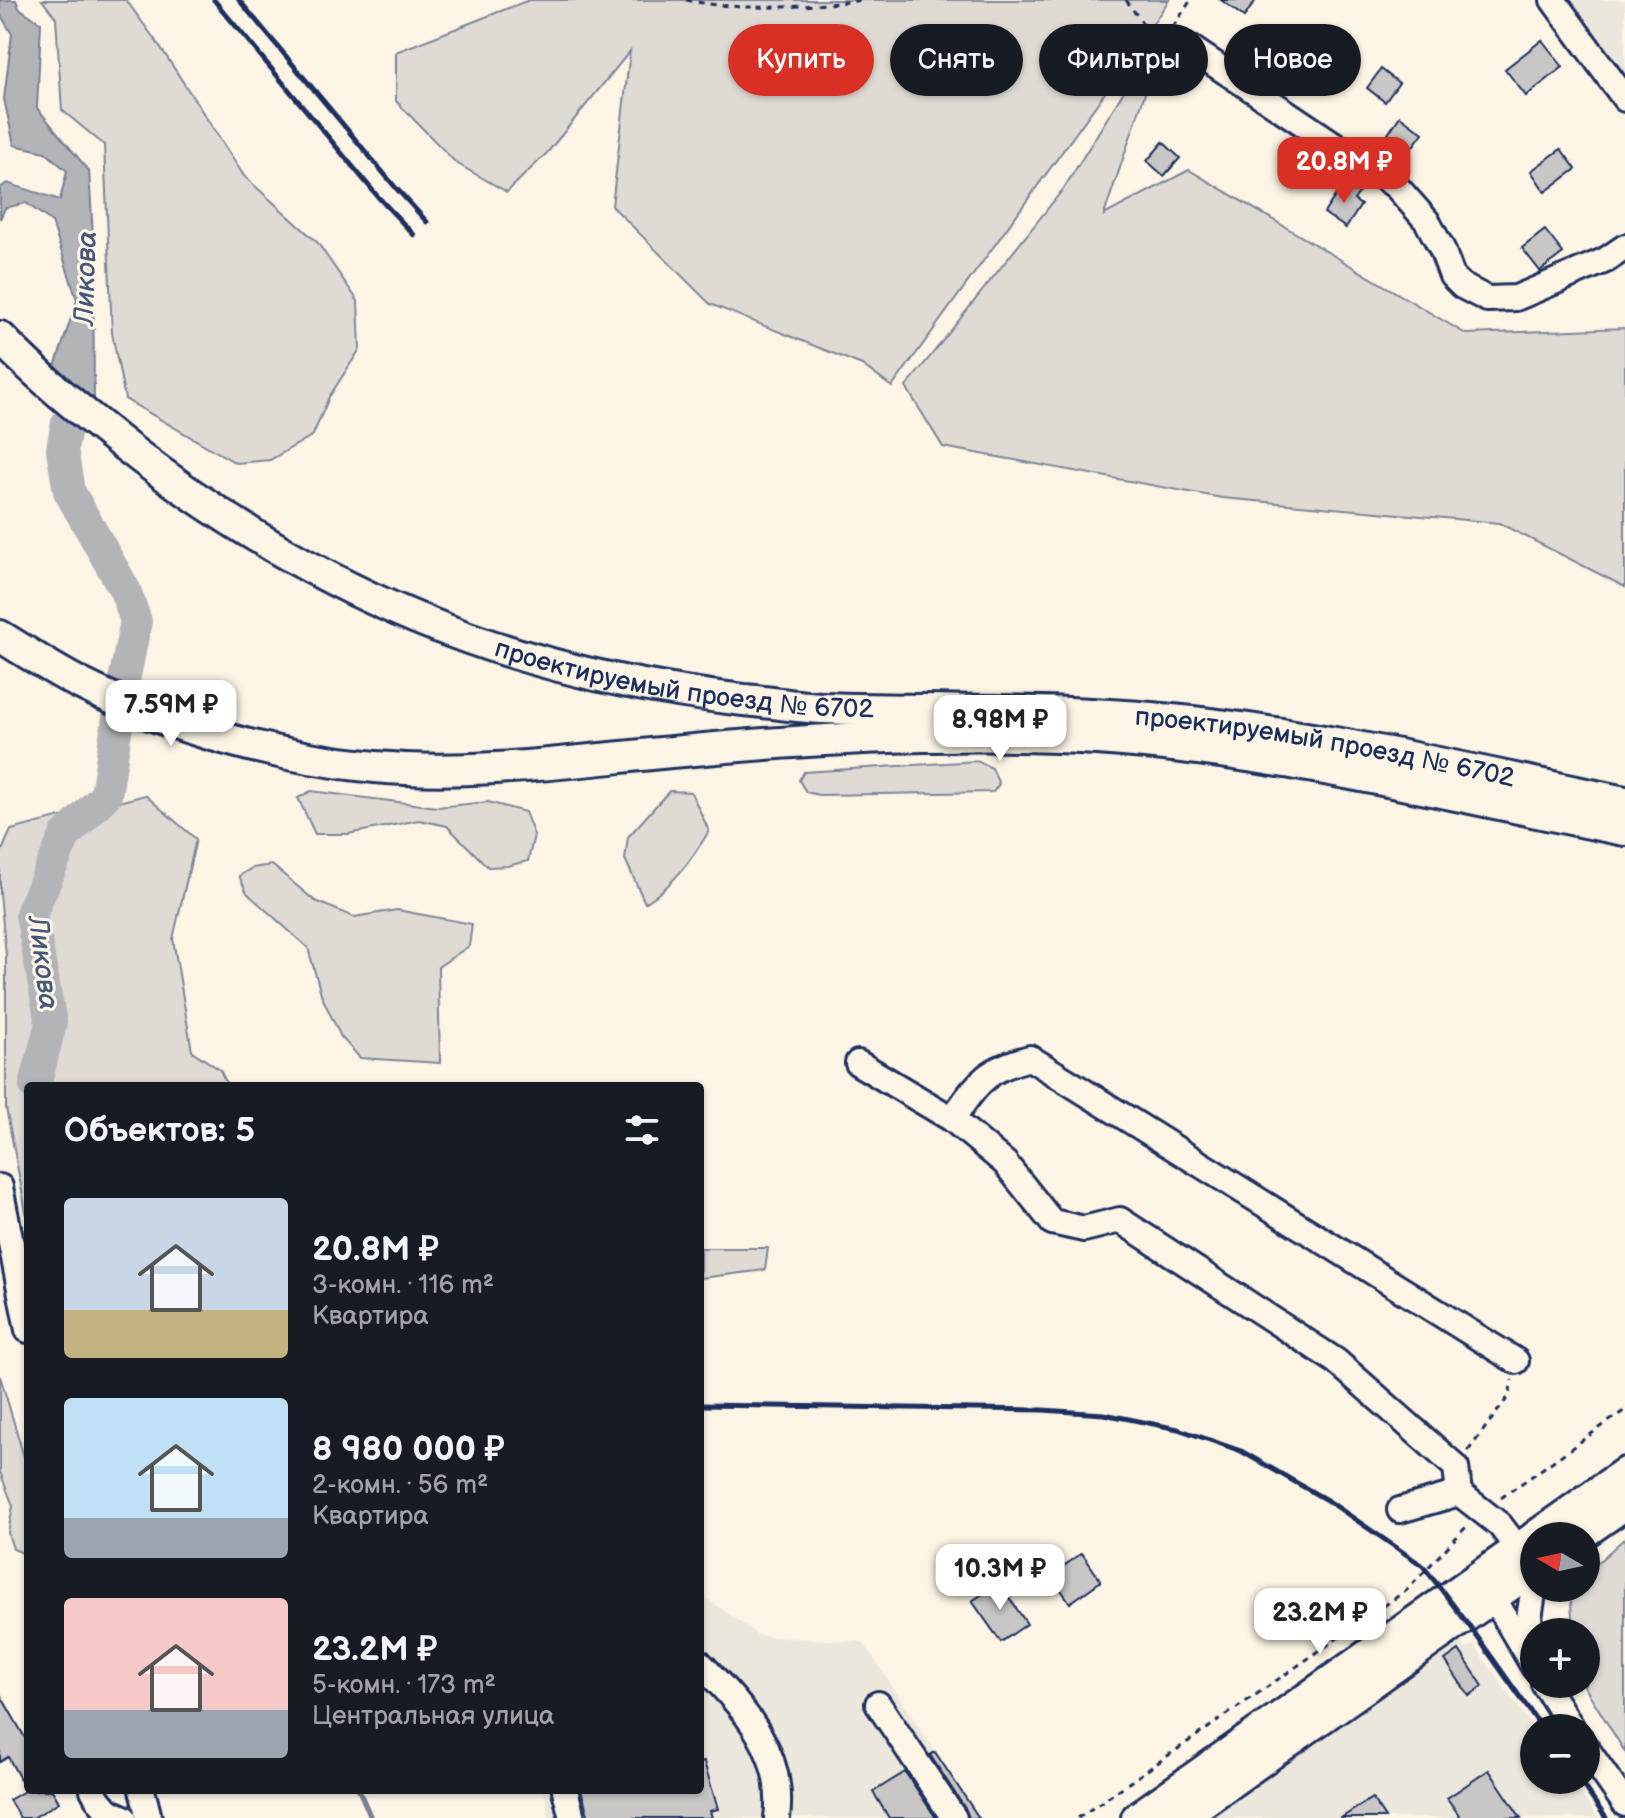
<!DOCTYPE html>
<html lang="ru">
<head>
<meta charset="utf-8">
<style>
	:root { --surface:#171b24; --page:#20242c; --text:#f1f3f6; --muted:#9ea1a6; --accent:#d93025 }
	body { margin:0; font-family:"Balsamiq Sans",sans-serif; background:var(--page); color:var(--text); height:100vh; display:flex; flex-direction:column; font-size:30px; white-space:nowrap }
	* { box-sizing:border-box; margin:0 }
	p { font-size:26px; color:var(--muted) }
	.icon { flex:none; width:44px; height:44px; fill:none; stroke:currentColor; stroke-width:2; stroke-linecap:round; stroke-linejoin:round }
	.map { position:relative; flex:1; overflow:hidden }
	.panel { position:absolute; left:24px; top:1082px; width:680px; height:712px; display:flex; flex-direction:column; background:var(--surface); border-radius:8px; box-shadow:0 2px 6px #0004 }
	.panel>* { flex:none }
	.top-card { position:absolute; left:728px; top:24px; width:760px; height:72px; display:flex; gap:16px }
	.needle { width:52px; rotate:279deg }
	.buttons { position:absolute; left:1520px; top:1522px; display:grid; gap:16px }
	.buttons a { display:grid; place-items:center; width:80px; height:80px; border-radius:50%; background:var(--surface); box-shadow:0 2px 6px #0004; font-size:40px }
	.price { position:absolute; translate:-50% -68px; padding:0 18px; border-radius:16px; background:#fff; color:#222; font-size:26px; line-height:52px; filter:drop-shadow(0 2px 4px #0008) }
	.price::after { content:''; position:absolute; left:50%; top:48px; width:24px; height:18px; margin-left:-12px; background:inherit; clip-path:polygon(0 0,100% 0,50% 100%) }
	.price.current { background:var(--accent); color:#fff }
	ul { padding:0; list-style:none }
	li { display:flex; align-items:center; gap:24px; height:200px; padding:0 40px }
	li span { display:grid; place-items:center; flex:none; width:224px; height:160px; border-radius:8px; color:#555 }
	li>.icon { margin-inline-start:auto }
	span .icon { width:96px; height:96px; fill:#fffc; stroke-width:1 }
	li b { font-size:34px }
	h2 { display:flex; justify-content:space-between; align-items:center; height:96px; padding:0 40px; font-size:34px }
	.pill { padding:0 28px; border-radius:36px; background:var(--surface); box-shadow:0 2px 6px #0004; font-size:28px; line-height:72px }
	.pill.current { background:var(--accent); color:#fff }
	.map>svg:first-child { display:block }
	.built { fill:#ece7dc }
	.green { fill:#dfdbd4; stroke:#7d8599; stroke-width:2 }
	.water { fill:#b2b4b8; stroke:#767f94; stroke-width:2 }
	.lines { fill:none; stroke-linecap:round; stroke-linejoin:round }
	.stream { stroke:#767f94; stroke-width:5 }
	.river { stroke:#b2b4b8; stroke-width:32 }
	.building { fill:#c8c7c6; stroke:#1b2f5e; stroke-width:2 }
	.minor-casing { stroke:#1b2f5e; stroke-width:30 }
	.major-casing { stroke:#1b2f5e; stroke-width:36 }
	.path { stroke:#1b2f5e; stroke-width:3; stroke-dasharray:6 6; stroke-linecap:butt }
	.minor { stroke:#fcf5e5; stroke-width:24 }
	.major { stroke:#fcf5e5; stroke-width:30 }
	.rail { stroke:#1b2f5e; stroke-width:5 }
	.labels { text-anchor:middle; dominant-baseline:central; stroke-width:6; stroke-linejoin:round; paint-order:stroke }
	.street-label { font-size:26px; fill:#1b2f5e; stroke:#fcf5e5 }
	.water-label { font-size:28px; font-style:italic; fill:#485779; stroke:#fcf5e5 }
</style>
</head>
<body>
<div class="map">
<svg width="1625" height="1818" viewBox="0 0 1625 1818">
	<rect width="100%" height="100%" fill="#fcf5e5"/>
	<filter id="ink" filterUnits="userSpaceOnUse"><feTurbulence type="fractalNoise" baseFrequency=".0125" numOctaves="2"/><feDisplacementMap in="SourceGraphic" scale="16" xChannelSelector="R" yChannelSelector="G"/><feConvolveMatrix kernelMatrix="1 2 1 2 8 2 1 2 1" color-interpolation-filters="sRGB"/></filter>
	<g filter="url(#ink)">
		<g class="built">
			<path d="M 1560,0 L 1625,0 L 1625,94 Z"/>
			<path d="M 700,1593 L 759,1636 L 863,1642 L 979,1818 L 549,1818 L 544,1790 L 700,1790 Z"/>
			<path d="M 1459,1640 L 1466,1649 L 1474,1645 L 1534,1729 L 1534,1780 L 1571,1780 L 1598,1818 L 1208,1818 Z"/>
		</g>
		<g class="green">
			<path d="M 42,0 L 126,0 L 161,48 L 244,176 L 317,242 L 358,301 L 360,349 L 329,397 L 313,435 L 270,460 L 236,463 L 125,399 L 112,333 L 104,145 L 62,110 L 56,18 Z"/>
			<path d="M 529,0 L 1169,0 L 1125,65 L 892,387 L 862,365 L 710,304 L 612,206 L 630,51 L 547,153 L 507,192 L 456,163 L 396,101 L 396,52 Z"/>
			<path d="M 1158,55 L 1104,215 L 1189,170 L 1466,334 L 1625,328 L 1625,587 L 1499,523 L 1222,498 L 943,447 L 906,387 L 1064,188 L 1142,62 Z"/>
			<path d="M 977,761 L 992,768 L 999,784 L 993,792 L 819,795 L 806,792 L 799,780 L 804,772 Z"/>
			<path d="M 311,791 L 437,807 L 488,802 L 525,812 L 534,835 L 528,861 L 507,866 L 488,867 L 447,826 L 419,820 L 348,834 L 315,834 L 298,798 Z"/>
			<path d="M 669,791 L 691,792 L 709,831 C 692,859 673,886 645,903 L 625,859 L 628,837 Z"/>
			<path d="M 145,795 L 196,839 L 173,939 L 192,1051 L 220,1070 L 228,1086 L 28,1086 L 28,1222 L 6,1108 L 6,955 L 0,894 L 0,855 L 11,830 Z"/>
			<path d="M 272,865 L 315,901 L 354,917 L 397,910 L 472,924 L 469,946 L 438,967 L 440,1063 L 360,1058 L 341,1037 L 322,997 L 308,948 L 247,893 L 239,876 L 252,868 Z"/>
			<path d="M 700,1248 L 768,1248 L 765,1270 L 700,1278 Z"/>
			<path d="M 0,1376 L 28,1470 L 28,1555 L 13,1549 L 8,1533 L 13,1506 L 0,1472 Z"/>
			<path d="M 1625,1538 L 1625,1752 L 1583,1684 L 1586,1684 L 1586,1632 L 1573,1632 L 1570,1588 L 1586,1588 L 1586,1573 Z"/>
		</g>
		<path class="water" d="M 0,0 L 16,0 L 19,8 L 41,23 L 37,108 L 89,171 L 93,236 L 94,401 L 55,367 L 77,300 L 52,222 L 26,203 L 5,208 L 0,219 L 0,188 L 7,183 L 60,200 L 67,171 L 45,152 L 14,145 L 4,99 L 12,34 L 0,14 Z"/>
		<g class="lines">
			<path class="stream" d="M 359,1790 L 371,1818"/>
			<g class="river">
				<path d="M 67,423 L 62,449 L 69,491 L 125,590 L 136,621 L 123,686"/>
				<path d="M 35,1086 L 51,1023 L 31,914 L 65,836 L 106,795 L 118,718"/>
			</g>
		</g>
		<g class="building">
			<path d="M 1221,0 L 1256,0 L 1244,17 Z"/>
			<path d="M 1542,40 L 1563,67 L 1526,96 L 1505,69 Z"/>
			<path d="M 1381,69 L 1399,83 L 1385,102 L 1367,88 Z"/>
			<path d="M 1400,116 L 1423,133 L 1410,150 L 1388,134 Z"/>
			<path d="M 1163,142 L 1180,158 L 1164,176 L 1147,161 Z"/>
			<path d="M 1561,149 L 1576,169 L 1545,192 L 1531,171 Z"/>
			<path d="M 1346,180 L 1361,190 L 1354,200 L 1361,205 L 1346,228 L 1324,213 Z"/>
			<path d="M 1545,230 L 1563,253 L 1540,271 L 1522,248 Z"/>
			<path d="M 1082,1553 L 1101,1581 L 1070,1603 L 1051,1575 Z"/>
			<path d="M 999,1583 L 1027,1624 L 1001,1642 L 972,1601 Z"/>
			<path d="M 1459,1650 L 1483,1686 L 1469,1696 L 1445,1660 Z"/>
			<path d="M 0,1694 L 28,1743 L 28,1790 L 52,1790 L 59,1802 L 33,1818 L 20,1818 L 9,1800 L 26,1790 L 8,1757 L 0,1762 Z"/>
			<path d="M 935,1752 L 979,1818 L 969,1818 L 966,1810 L 930,1755 Z"/>
			<path d="M 704,1762 L 718,1809 L 710,1811 L 712,1818 L 589,1818 L 581,1790 L 700,1790 L 700,1763 Z"/>
			<path d="M 1489,1770 L 1521,1818 L 1461,1818 L 1447,1798 Z"/>
			<path d="M 905,1772 L 936,1818 L 889,1818 L 873,1792 Z"/>
			<path d="M 1372,1798 L 1385,1818 L 1341,1818 Z"/>
		</g>
		<g class="lines">
			<g class="minor-casing">
				<g id="minor">
					<path d="M 1553,0 L 1625,99"/>
					<path d="M 1189,47 L 1396,186 L 1427,221 L 1442,249 L 1452,276 L 1462,286 L 1487,299 L 1516,298 L 1606,260 L 1625,247"/>
					<path d="M 858,1063 L 952,1119 L 1005,1163 L 1052,1222 L 1084,1229 L 1120,1220 L 1336,1361 L 1456,1467 L 1459,1493 L 1500,1525 L 1518,1549"/>
					<path d="M 952,1119 C 978,1083 985,1069 1030,1058 L 1516,1361"/>
					<path d="M 0,1187 L 28,1330"/>
					<path d="M 1400,1510 L 1459,1493"/>
					<path d="M 1488,1582 L 1493,1597 L 1534,1667"/>
					<path d="M 1534,1587 L 1529,1618 L 1534,1654"/>
					<path d="M 700,1663 C 742,1707 786,1751 777,1818"/>
					<path d="M 1544,1684 L 1572,1728"/>
					<path d="M 878,1704 L 954,1818"/>
					<path d="M 1586,1748 L 1625,1804"/>
					<path d="M 93,1790 C 101,1806 108,1812 124,1818"/>
					<path d="M 142,1790 L 149,1818"/>
					<path d="M 565,1790 L 572,1818"/>
				</g>
			</g>
			<g class="major-casing">
				<g id="major">
					<path id="s1" d="M 0,337 C 38,377 81,411 124,445 C 314,592 506,674 744,700 C 770,702 796,707 822,708 C 936,712 1049,708 1162,719 C 1318,733 1472,771 1625,802"/>
					<path d="M 0,636 C 26,652 52,669 79,683 C 167,727 277,758 375,767 C 477,776 581,760 683,751 C 808,739 932,732 1057,737 C 1249,744 1438,793 1625,830"/>
					<path d="M 1536,1536 L 1625,1473"/>
					<path d="M 1579,1536 L 1625,1504"/>
					<path d="M 1137,1818 L 1534,1538"/>
					<path d="M 1180,1818 L 1534,1568"/>
				</g>
			</g>
			<g class="path">
				<path d="M 686,0 C 744,12 805,7 864,0"/>
				<path d="M 1126,0 L 1151,35 L 1172,39"/>
				<path d="M 1166,37 L 1191,0"/>
				<path d="M 1468,1451 L 1509,1396 L 1512,1380"/>
				<path d="M 1501,1498 L 1625,1410"/>
				<path d="M 1078,1818 L 1407,1590 L 1467,1526"/>
			</g>
			<use href="#minor" class="minor"/>
			<use href="#major" class="major"/>
			<g class="rail">
				<path d="M 214,0 L 379,198 L 414,235"/>
				<path d="M 239,0 L 396,188 L 427,222"/>
				<path d="M 700,1405 L 1042,1410 L 1104,1414 L 1178,1429 L 1241,1451 L 1330,1502 L 1423,1566 L 1471,1628 L 1542,1728"/>
				<path d="M 1579,1780 L 1606,1818"/>
			</g>
		</g>
	</g>
	<g class="labels">
		<g class="street-label">
			<text stroke="none"><textPath href="#s1" startOffset="782">проектируемый проезд № 6702</textPath></text>
			<text stroke="none"><textPath href="#s1" startOffset="1428">проектируемый проезд № 6702</textPath></text>
		</g>
		<g class="water-label">
			<text transform="translate(86 278) rotate(-88)">Ликова</text>
			<text transform="translate(43 963) rotate(83)">Ликова</text>
		</g>
	</g>
</svg>
<div class="buttons">
<a><svg class="needle" viewBox="-14 -14 28 28"><path d="M0-13l5 13h-10z" fill="#e53935"/><path d="M0 13l5-13h-10z" fill="#9ea1a6"/></svg></a>
<a>+</a>
<a>−</a>
</div>
<b class="price current" style="left:1344px;top:205px">20.8M ₽</b>
<b class="price" style="left:171px;top:748px">7.59M ₽</b>
<b class="price" style="left:1000px;top:763px">8.98M ₽</b>
<b class="price" style="left:1000px;top:1612px">10.3M ₽</b>
<b class="price" style="left:1320px;top:1656px">23.2M ₽</b>
<div class="top-card">
<a class="pill current">Купить</a>
<a class="pill">Снять</a>
<a class="pill">Фильтры</a>
<a class="pill">Новое</a>
</div>
<section class="panel">
<h2>Объектов: 5<svg class="icon" aria-label="filters" viewBox="0 0 24 24"><path d="M4 7h16M4 17h16"/><circle cx="9" cy="7" r="2"/><circle cx="15" cy="17" r="2"/></svg></h2>
<ul>
<li><span style="background:linear-gradient(#c9d6e8 70%,#c2b280 0)"><svg class="icon" aria-label="home" viewBox="0 0 24 24"><path d="M3 11l9-7 9 7M6 9v11h12V9"/></svg></span><div><b>20.8M ₽</b><p>3-комн. · 116 m²</p><p>Квартира</p></div></li>
<li><span style="background:linear-gradient(#bfe0f5 75%,#9aa5b1 0)"><svg class="icon" aria-label="home" viewBox="0 0 24 24"><path d="M3 11l9-7 9 7M6 9v11h12V9"/></svg></span><div><b>8 980 000 ₽</b><p>2-комн. · 56 m²</p><p>Квартира</p></div></li>
<li><span style="background:linear-gradient(#f6c9c9 70%,#9aa5b1 0)"><svg class="icon" aria-label="home" viewBox="0 0 24 24"><path d="M3 11l9-7 9 7M6 9v11h12V9"/></svg></span><div><b>23.2M ₽</b><p>5-комн. · 173 m²</p><p>Центральная улица</p></div></li>
</ul>
</section>
</div>
</body>
</html>
